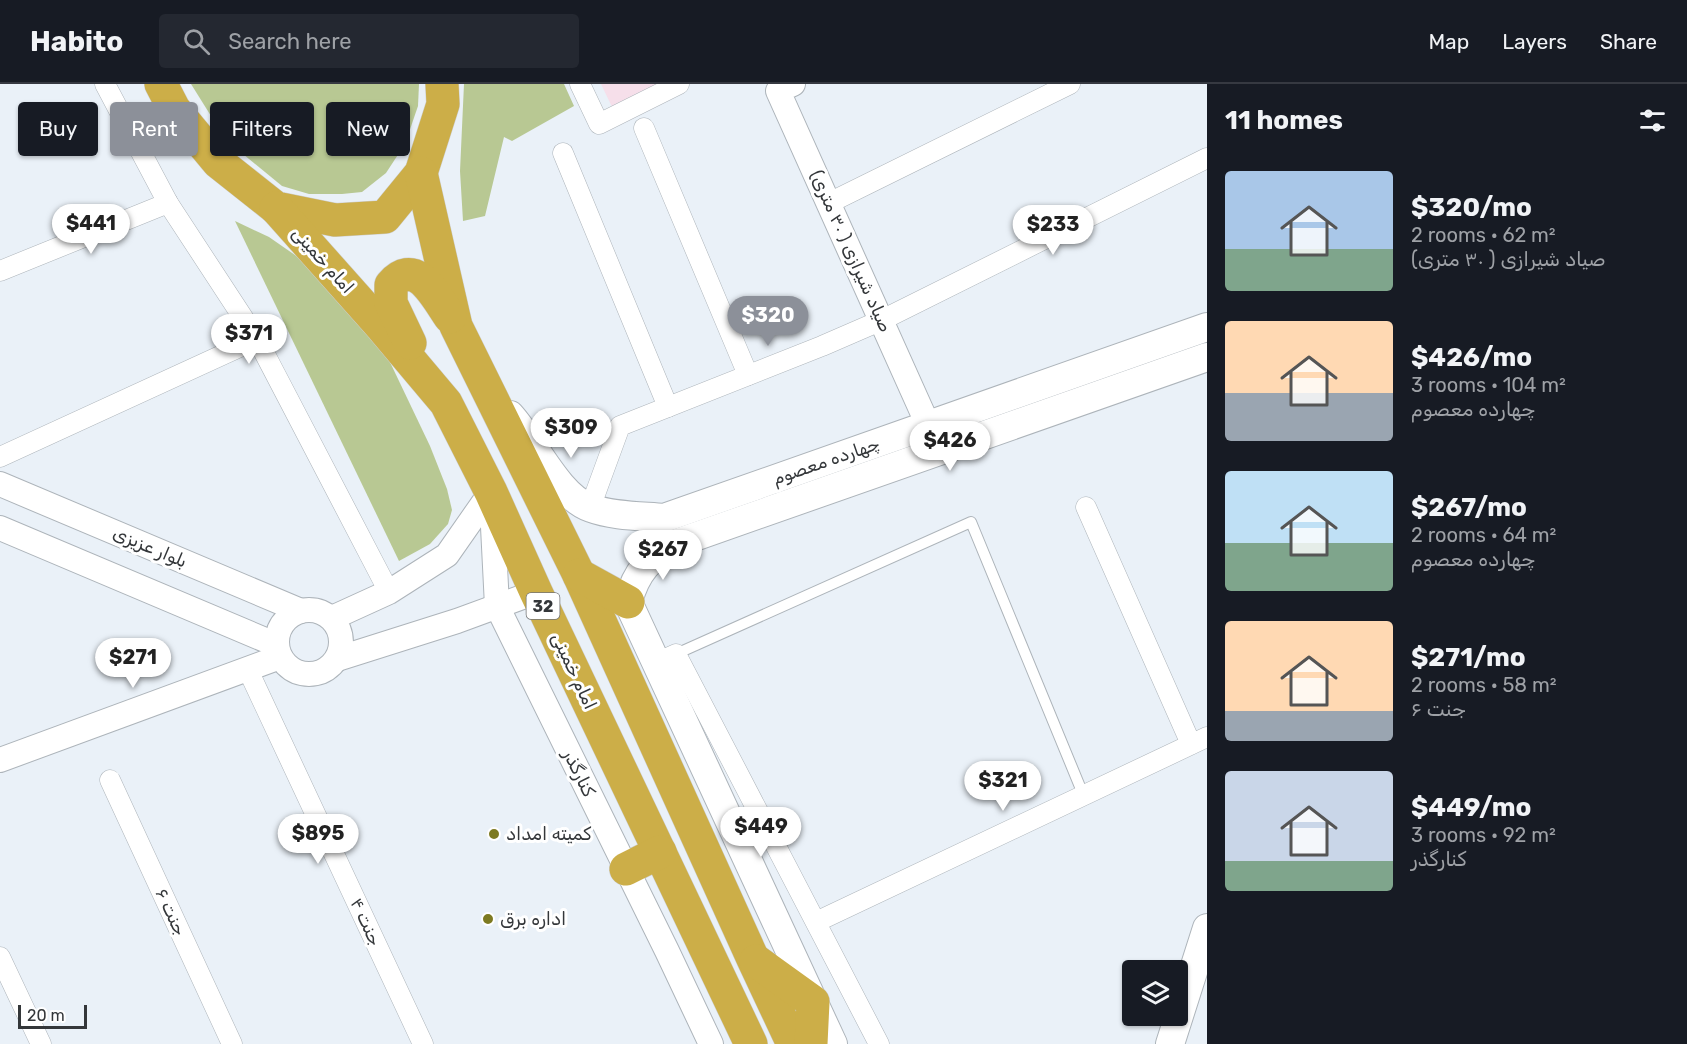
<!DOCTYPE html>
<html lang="en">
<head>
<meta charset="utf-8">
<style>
	:root { --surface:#171b24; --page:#242831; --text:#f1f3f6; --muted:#9ea1a6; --line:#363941; --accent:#8c9099 }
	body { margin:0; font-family:Rubik,Cairo,sans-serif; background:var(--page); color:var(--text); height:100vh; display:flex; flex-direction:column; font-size:22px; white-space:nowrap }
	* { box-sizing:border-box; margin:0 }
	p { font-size:20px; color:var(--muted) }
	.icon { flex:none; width:33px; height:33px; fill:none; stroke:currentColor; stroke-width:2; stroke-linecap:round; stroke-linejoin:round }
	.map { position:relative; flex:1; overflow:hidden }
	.details { display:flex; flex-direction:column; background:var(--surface); width:480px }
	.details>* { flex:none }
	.hud { position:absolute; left:18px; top:18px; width:570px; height:54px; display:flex; gap:12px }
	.fabs { position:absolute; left:1122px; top:876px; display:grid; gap:12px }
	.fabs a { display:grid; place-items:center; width:66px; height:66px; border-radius:6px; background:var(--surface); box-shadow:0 2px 4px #0004; font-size:30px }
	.scale { position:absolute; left:18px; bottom:15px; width:69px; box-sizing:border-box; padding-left:6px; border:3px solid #34373a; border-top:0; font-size:16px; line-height:21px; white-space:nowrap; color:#34373a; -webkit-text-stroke:4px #fff; paint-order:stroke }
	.price { position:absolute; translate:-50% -51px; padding:0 14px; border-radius:21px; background:#fff; color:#222; font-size:20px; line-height:39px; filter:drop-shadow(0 2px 3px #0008) }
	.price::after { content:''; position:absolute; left:50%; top:36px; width:18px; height:14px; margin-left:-9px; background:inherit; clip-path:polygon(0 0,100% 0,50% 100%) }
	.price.selected { background:var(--accent); color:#fff }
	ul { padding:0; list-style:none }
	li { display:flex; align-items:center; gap:18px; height:150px; padding:0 18px }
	li span { display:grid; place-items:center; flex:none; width:168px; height:120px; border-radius:6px; color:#555 }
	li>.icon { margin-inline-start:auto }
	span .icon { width:72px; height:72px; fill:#fffc; stroke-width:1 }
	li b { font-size:26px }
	h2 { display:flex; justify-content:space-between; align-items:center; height:72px; padding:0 18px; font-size:26px }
	.chip { padding:0 21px; border-radius:6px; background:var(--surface); box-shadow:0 2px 4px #0004; font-size:21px; line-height:54px }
	.chip.selected { background:var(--accent); color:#fff }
	header { display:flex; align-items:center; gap:36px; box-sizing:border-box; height:84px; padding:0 30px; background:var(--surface); border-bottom:2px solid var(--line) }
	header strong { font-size:28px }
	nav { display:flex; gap:33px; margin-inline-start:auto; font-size:21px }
	.search { width:420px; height:54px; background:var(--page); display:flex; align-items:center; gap:15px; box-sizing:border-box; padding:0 21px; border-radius:6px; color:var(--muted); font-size:22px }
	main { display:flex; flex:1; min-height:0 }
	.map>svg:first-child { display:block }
	.industrial { fill:#f6dfea }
	.green { fill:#b8c893 }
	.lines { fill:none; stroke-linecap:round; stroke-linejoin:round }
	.service-casing { stroke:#adb4ba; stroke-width:12 }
	.minor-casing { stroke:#adb4ba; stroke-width:21 }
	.tertiary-casing { stroke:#adb4ba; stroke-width:26 }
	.secondary-casing { stroke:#adb4ba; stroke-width:30 }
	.trunk-casing { stroke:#cecfd0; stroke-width:34 }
	.service { stroke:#fff; stroke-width:10 }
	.minor { stroke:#fff; stroke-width:20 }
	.tertiary { stroke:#fff; stroke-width:24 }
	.secondary { stroke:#fff; stroke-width:28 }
	.trunk { stroke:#ccae48; stroke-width:33 }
	.poi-dot { fill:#7d7a21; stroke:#fff; stroke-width:2 }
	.labels { text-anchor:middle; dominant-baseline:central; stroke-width:6; stroke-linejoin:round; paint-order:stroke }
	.shield { fill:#fff; stroke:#717375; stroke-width:1.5 }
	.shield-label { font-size:16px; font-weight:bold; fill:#34373a }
	.street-label { font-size:18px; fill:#34373a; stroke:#fff }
	.poi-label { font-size:18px; fill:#34373a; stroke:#fff; text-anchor:start }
</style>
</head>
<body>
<header>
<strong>Habito</strong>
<div class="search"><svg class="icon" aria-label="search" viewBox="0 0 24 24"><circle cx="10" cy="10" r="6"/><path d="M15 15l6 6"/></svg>Search here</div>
<nav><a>Map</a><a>Layers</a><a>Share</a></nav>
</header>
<main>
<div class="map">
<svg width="1207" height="960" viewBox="0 0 1207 960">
	<rect width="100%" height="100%" fill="#eaf1f8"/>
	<path class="industrial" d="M 601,0 L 666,0 L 612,23 Z"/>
	<g class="green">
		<path d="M 191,0 L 419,0 L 418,22 L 405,60 L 386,89 L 362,108 L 342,110 L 309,110 L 282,102 L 226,56 Z"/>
		<path d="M 464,0 L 564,0 L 574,22 L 512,57 L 504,53 L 485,132 L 463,137 L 460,87 Z"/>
		<path d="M 235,137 L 269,153 L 305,178 L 378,253 L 430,362 L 447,405 L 452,426 L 448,440 L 430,460 L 399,477 Z"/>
	</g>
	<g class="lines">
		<g class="service-casing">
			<path id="service" d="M 676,570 L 971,438 L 1083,710"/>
		</g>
		<g class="minor-casing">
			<g id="minor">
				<path d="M 105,0 L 168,119 L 257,255"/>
				<path d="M 580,0 L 599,40 L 679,0"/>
				<path d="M 644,44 L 748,291"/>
				<path d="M 563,69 L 668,323"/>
				<path d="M 829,119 L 1070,0"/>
				<path d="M 0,187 L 168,119"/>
				<path d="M 0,373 L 257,255 L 389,508"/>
				<path d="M 1086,423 L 1191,660"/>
				<path d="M 590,424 L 620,342 L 822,262 L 882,236 L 1207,74"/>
				<path d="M 656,579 L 676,570 L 879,960"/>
				<path d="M 248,586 L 423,960"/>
				<path d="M 110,696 L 232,960"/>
				<path d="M 816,838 L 1207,653"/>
				<path d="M 0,873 L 41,960"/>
			</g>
		</g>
		<g class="tertiary-casing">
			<g id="tertiary">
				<path d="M 793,0 L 778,7 L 928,341"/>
				<path d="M 0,400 L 301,527"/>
				<path d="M 492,423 L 497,522 L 667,867 L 711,960"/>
				<path d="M 0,444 L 277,561"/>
				<circle cx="309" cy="558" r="32"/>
				<path d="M 332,534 L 389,508 L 447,471 L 491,408"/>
				<path d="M 337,575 L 457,537 L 536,508"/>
				<path d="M 0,676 L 280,573"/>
			</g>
		</g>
		<g class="secondary-casing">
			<g id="secondary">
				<path d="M 510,331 C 534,357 558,413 591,424 C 612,432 642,432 664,434 L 1207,243"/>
				<path d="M 833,960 L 628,518 C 636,487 650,473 677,459 L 1207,273"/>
				<path d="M 1170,960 L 1207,844"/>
			</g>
		</g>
		<g class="trunk-casing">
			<g id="trunk">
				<path d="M 161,0 L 174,25 L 218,78 L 276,124 L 335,136 L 385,133 L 421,89 L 443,20 L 442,0"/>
				<path d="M 421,89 L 456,242 L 579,491 L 753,875 L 793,960"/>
				<path d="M 276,124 L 382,243 L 446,319 L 491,408 L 536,508 L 751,960"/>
				<path d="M 410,259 L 391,219 L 391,201 C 416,171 436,213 450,233"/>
				<path d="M 579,491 L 628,518"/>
				<path d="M 626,785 L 660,768"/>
				<path d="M 756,877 L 813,918 L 811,960"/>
			</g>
		</g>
		<use href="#service" class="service"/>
		<use href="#minor" class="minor"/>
		<use href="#tertiary" class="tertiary"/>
		<use href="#secondary" class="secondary"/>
		<use href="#trunk" class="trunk"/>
	</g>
	<g class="poi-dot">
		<circle cx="494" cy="750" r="6"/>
		<circle cx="488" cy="835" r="6"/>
	</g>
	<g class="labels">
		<rect class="shield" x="526.5" y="509" width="33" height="26" rx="4.5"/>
		<g class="shield-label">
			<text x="543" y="522">32</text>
		</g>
		<g class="street-label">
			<text transform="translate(851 167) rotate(66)">صیاد شیرازی ( ۳۰ متری)</text>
			<text transform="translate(323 176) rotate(48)">امام خمینی</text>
			<text transform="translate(826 377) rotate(-19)">چهارده معصوم</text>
			<text transform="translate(150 463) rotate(23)">بلوار عزیزی</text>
			<text transform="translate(574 587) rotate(65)">امام خمینی</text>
			<text transform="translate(579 689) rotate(64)">کنارگذر</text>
			<text transform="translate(171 828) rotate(65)">جنت ۶</text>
			<text transform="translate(366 838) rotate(65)">جنت ۴</text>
		</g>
		<g class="poi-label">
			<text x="506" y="750">کمیته امداد</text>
			<text x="500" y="835">اداره برق</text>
		</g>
	</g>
</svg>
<div class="fabs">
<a><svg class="icon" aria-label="layers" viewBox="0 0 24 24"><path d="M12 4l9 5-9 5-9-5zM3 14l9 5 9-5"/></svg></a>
</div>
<div class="scale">20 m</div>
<b class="price" style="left:91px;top:171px">$441</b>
<b class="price" style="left:1053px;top:172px">$233</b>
<b class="price selected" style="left:768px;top:263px">$320</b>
<b class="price" style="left:249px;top:281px">$371</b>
<b class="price" style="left:571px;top:375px">$309</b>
<b class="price" style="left:950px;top:388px">$426</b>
<b class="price" style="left:663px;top:497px">$267</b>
<b class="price" style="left:133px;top:605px">$271</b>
<b class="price" style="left:1003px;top:728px">$321</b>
<b class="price" style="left:761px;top:774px">$449</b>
<b class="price" style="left:318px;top:781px">$895</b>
<div class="hud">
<a class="chip">Buy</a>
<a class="chip selected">Rent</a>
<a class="chip">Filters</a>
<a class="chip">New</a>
</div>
</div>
<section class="details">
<h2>11 homes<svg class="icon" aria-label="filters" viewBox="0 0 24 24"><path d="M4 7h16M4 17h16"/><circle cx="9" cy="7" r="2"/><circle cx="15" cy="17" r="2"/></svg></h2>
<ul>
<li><span style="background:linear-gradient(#a9c7e8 65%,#7fa58c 0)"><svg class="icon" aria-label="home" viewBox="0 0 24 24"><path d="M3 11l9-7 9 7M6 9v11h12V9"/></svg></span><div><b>$320/mo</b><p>2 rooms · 62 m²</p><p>صیاد شیرازی ( ۳۰ متری)</p></div></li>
<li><span style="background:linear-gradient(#ffd9b3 60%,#9aa5b1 0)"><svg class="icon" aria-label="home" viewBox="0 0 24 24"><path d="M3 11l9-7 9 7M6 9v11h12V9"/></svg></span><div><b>$426/mo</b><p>3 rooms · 104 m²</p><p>چهارده معصوم</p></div></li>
<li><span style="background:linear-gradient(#bfe0f5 60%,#7fa58c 0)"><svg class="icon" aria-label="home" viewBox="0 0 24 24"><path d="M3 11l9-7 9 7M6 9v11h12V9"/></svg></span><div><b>$267/mo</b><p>2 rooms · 64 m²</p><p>چهارده معصوم</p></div></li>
<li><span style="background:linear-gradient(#ffd9b3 75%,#9aa5b1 0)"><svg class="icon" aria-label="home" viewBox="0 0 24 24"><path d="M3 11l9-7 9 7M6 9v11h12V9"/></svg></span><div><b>$271/mo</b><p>2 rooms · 58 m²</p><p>جنت ۶</p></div></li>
<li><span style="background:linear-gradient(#c9d6e8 75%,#7fa58c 0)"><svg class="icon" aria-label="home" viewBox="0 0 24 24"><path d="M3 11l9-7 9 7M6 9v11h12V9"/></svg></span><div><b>$449/mo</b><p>3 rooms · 92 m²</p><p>کنارگذر</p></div></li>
</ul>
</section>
</main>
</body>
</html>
